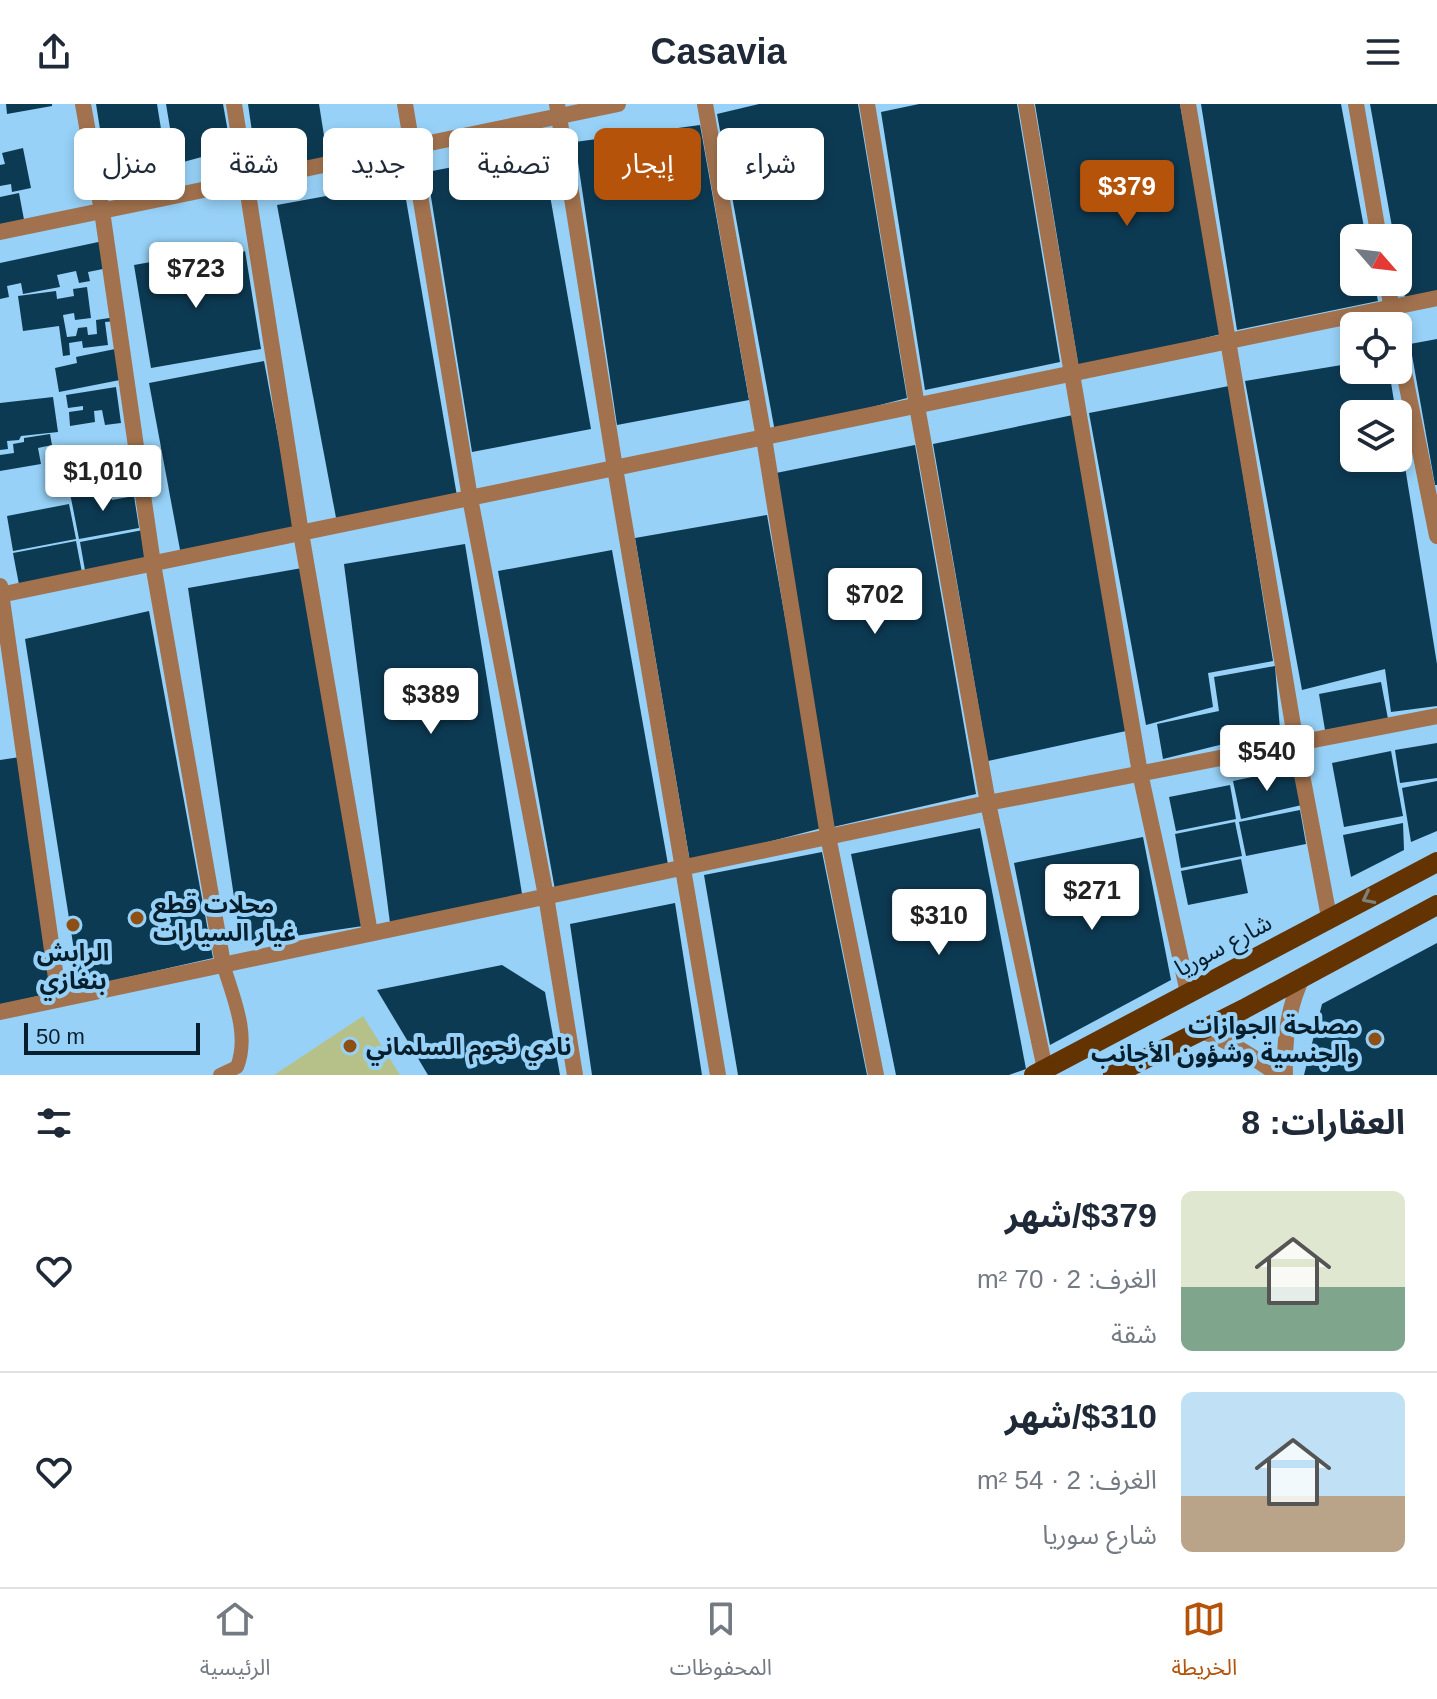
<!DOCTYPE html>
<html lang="ar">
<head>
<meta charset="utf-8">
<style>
	:root { --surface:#fff; --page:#f6f6f7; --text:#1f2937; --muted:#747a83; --line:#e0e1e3; --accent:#b45309 }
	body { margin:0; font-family:Helvetica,"Noto Sans Arabic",sans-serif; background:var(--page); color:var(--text); direction:rtl; height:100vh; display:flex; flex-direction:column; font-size:30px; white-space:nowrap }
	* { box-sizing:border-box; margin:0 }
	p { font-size:26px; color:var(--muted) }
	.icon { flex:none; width:44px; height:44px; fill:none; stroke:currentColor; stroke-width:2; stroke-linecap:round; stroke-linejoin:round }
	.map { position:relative; height:971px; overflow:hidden; direction:ltr }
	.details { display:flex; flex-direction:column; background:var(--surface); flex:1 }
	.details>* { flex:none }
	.banner { position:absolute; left:24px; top:24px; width:800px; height:72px; direction:rtl; display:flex; gap:16px }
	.needle { width:52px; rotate:118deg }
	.fabs { position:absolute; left:1340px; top:120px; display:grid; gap:16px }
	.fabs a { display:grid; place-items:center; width:72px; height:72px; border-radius:12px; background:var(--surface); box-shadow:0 4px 12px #0003; font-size:40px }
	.scale { position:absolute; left:24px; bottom:20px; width:176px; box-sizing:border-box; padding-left:8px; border:4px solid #071e2c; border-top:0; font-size:22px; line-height:28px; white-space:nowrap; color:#071e2c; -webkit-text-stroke:6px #97d1f7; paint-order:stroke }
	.price { position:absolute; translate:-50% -68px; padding:0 18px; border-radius:8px; background:#fff; color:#222; font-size:26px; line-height:52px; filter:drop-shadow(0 2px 4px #0008) }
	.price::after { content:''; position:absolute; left:50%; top:48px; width:24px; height:18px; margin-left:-12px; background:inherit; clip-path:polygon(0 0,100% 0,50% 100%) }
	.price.on { background:var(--accent); color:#fff }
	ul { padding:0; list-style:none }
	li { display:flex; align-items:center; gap:24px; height:200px; padding:0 32px }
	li+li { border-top:2px solid var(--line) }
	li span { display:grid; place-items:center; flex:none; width:224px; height:160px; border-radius:12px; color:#555 }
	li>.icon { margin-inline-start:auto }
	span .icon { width:96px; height:96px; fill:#fffc; stroke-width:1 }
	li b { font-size:34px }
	h2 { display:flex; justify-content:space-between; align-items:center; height:96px; padding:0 32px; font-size:34px }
	.tag { padding:0 28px; border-radius:12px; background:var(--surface); box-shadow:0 4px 12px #0003; font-size:28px; line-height:72px }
	.tag.on { background:var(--accent); color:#fff }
	header { display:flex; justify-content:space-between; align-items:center; height:104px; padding:0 32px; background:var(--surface); font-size:36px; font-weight:700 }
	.tabs { display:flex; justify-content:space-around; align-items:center; height:112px; border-top:2px solid var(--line); background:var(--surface); font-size:22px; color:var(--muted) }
	.tabs a { display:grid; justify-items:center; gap:4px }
	.tabs .on { color:var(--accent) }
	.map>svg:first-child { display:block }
	.green { fill:#b6c18a }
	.building { fill:#0d3a53 }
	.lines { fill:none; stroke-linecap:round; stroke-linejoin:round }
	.lane { stroke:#a2724e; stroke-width:14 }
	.street { stroke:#a2724e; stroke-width:16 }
	.primary { stroke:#643302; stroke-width:20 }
	.oneway { stroke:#7e827c }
	.poi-dot { fill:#8e4f15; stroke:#97d1f7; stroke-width:3 }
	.labels { text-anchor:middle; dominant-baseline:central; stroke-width:8; stroke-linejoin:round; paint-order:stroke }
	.poi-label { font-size:24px; font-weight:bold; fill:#071e2c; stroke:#97d1f7; text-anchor:start }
	.street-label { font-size:24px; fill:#071e2c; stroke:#97d1f7 }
</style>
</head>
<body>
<header><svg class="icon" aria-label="menu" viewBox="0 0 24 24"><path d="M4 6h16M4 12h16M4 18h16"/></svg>Casavia<svg class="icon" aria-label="share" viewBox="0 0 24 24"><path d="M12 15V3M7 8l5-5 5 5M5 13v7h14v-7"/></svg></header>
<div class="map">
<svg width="1437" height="971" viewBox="0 0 1437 971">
	<rect width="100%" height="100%" fill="#97d1f7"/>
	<path class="green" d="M 363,912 L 400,971 L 274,971 Z"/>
	<g class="building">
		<path d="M 6,0 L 52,0 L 52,2 L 7,10 Z"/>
		<path d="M 96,0 L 157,0 L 167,62 L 108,75 Z"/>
		<path d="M 166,0 L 223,0 L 231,45 L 176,60 Z"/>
		<path d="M 248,0 L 319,0 L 328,57 L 258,69 Z"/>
		<path d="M 759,0 L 858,0 L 907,294 L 775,328 L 717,10 Z"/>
		<path d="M 919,0 L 1017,0 L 1060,258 L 925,286 L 881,8 Z"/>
		<path d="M 1035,0 L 1180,0 L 1221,230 L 1079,265 Z"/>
		<path d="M 1201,0 L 1341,0 L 1366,134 L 1354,134 L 1354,178 L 1374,178 L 1378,197 L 1237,226 Z"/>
		<path d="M 1370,0 L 1437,0 L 1437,187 L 1405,193 L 1398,155 L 1398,134 L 1394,134 Z"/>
		<path d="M 700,21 L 749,296 L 617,321 L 575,38 Z"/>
		<path d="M 23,44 L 31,84 L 12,88 L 11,80 L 0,82 L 0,61 L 5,60 L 2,49 Z"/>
		<path d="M 542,46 L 591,325 L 472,348 L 427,68 Z"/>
		<path d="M 403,78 L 457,392 L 337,419 L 277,101 Z"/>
		<path d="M 19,89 L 25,121 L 0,126 L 0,93 Z"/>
		<path d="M 103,137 L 108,164 L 88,168 L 90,177 L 79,179 L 76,167 L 57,171 L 60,183 L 23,190 L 21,179 L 7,182 L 9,193 L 0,195 L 0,159 Z"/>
		<path d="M 245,147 L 261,245 L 151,264 L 134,161 L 196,150 L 200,172 Z"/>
		<path d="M 87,183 L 91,214 L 75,216 L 74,209 L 63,211 L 67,233 L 76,232 L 78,224 L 87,223 L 88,231 L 97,230 L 96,216 L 116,213 L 116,217 L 105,218 L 108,241 L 83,244 L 82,237 L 69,239 L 70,251 L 63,252 L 59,222 L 23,227 L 18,192 L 56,187 L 57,195 L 74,192 L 73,185 Z"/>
		<path d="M 1437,235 L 1437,381 L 1435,381 L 1410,240 Z"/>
		<path d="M 120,244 L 125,275 L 59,288 L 55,264 L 77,259 L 76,253 Z"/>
		<path d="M 264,257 L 296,429 L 181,451 L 149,279 Z"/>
		<path d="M 1354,259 L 1354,266 L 1389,266 L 1396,310 L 1354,310 L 1354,354 L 1398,354 L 1400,332 L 1437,560 L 1437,602 L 1391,608 L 1385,565 L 1302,586 L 1245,277 Z"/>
		<path d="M 1229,282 L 1273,557 L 1208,569 L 1213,603 L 1146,621 L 1089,309 Z"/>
		<path d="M 116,283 L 121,319 L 105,321 L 102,306 L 94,307 L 95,318 L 70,322 L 69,308 L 83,306 L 83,302 L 68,304 L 66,291 Z"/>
		<path d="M 53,293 L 58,328 L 21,332 L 19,336 L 7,337 L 8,345 L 0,346 L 0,299 Z"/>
		<path d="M 1073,311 L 1126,627 L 988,657 L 933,340 Z"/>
		<path d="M 50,330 L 52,341 L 38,344 L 41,360 L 0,367 L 0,351 L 14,349 L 13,340 L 24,338 L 24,334 Z"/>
		<path d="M 915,341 L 976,690 L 833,723 L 776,369 Z"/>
		<path d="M 109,382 L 112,396 L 134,392 L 139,424 L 79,435 L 70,389 Z"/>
		<path d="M 69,400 L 76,435 L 13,447 L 7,412 Z"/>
		<path d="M 767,411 L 822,724 L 690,758 L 635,434 Z"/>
		<path d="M 143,426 L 149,461 L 86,472 L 80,438 Z"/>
		<path d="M 76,437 L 83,474 L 20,486 L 13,449 Z"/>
		<path d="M 465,440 L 523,796 L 390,819 L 344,460 Z"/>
		<path d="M 612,446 L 669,766 L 555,786 L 498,467 Z"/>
		<path d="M 302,464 L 363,822 L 241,840 L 188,484 Z"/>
		<path d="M 149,507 L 213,854 L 80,884 L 25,535 Z"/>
		<path d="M 1275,562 L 1280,626 L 1163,655 L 1157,620 L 1219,607 L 1214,573 Z"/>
		<path d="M 1381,578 L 1388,615 L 1325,626 L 1319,590 Z"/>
		<path d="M 1437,639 L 1437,674 L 1400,679 L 1395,646 Z"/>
		<path d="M 1391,647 L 1403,712 L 1344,723 L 1332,659 Z"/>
		<path d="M 20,653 L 51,889 L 0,901 L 0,656 Z"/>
		<path d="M 1294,664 L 1302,701 L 1241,715 L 1233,677 Z"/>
		<path d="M 1437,677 L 1437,727 L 1411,738 L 1402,684 Z"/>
		<path d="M 1230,681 L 1236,715 L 1176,727 L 1169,693 Z"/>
		<path d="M 1300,706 L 1306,740 L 1246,752 L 1239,718 Z"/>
		<path d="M 1235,718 L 1242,752 L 1181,764 L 1175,730 Z"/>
		<path d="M 1403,719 L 1404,746 L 1351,773 L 1343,731 Z"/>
		<path d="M 980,724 L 1026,965 L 1009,971 L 896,971 L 851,750 Z"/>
		<path d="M 1143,733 L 1171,876 L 1050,941 L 1014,759 Z"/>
		<path d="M 822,748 L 867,971 L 738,971 L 704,771 Z"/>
		<path d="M 1241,755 L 1248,789 L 1188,801 L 1181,767 Z"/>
		<path d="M 675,799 L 702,971 L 592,971 L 570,820 Z"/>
		<path d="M 1437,839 L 1437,971 L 1304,971 L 1322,900 Z"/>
		<path d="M 502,861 L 545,888 L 560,971 L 428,971 L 377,886 Z"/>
	</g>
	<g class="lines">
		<path class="lane" d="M 220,971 L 237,963 C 250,930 233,893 223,860"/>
		<g class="street">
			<path d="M 83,0 L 102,107 L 153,460 L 223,860"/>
			<path d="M 234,0 L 301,429 L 370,829"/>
			<path d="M 405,0 L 470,394 L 546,792 L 575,971"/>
			<path d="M 557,0 L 615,364 L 718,971"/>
			<path d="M 705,0 L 764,334 L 828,732 L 876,971"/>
			<path d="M 867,0 L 917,302 L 988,699 L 1045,965"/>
			<path d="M 1026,0 L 1140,669 L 1188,889"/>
			<path d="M 1188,0 L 1296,639 L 1329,813"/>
			<path d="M 1356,0 L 1379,134"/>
			<path d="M 0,128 L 618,0"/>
			<path d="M 1387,178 L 1395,222"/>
			<path d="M 1398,238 L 1437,432"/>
			<path d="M 0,482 L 59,895"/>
			<path d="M 0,491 L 1437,194"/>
			<path d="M 0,908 L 988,699 L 1437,612"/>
			<path d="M 1199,928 C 1216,927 1263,960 1279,971"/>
			<path d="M 1285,971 C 1284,937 1288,902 1303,872"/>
		</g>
		<g class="primary">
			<path d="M 1034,971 L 1437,758"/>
			<path d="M 1113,971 L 1244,905 L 1437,801"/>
		</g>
	</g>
	<defs><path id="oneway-chevron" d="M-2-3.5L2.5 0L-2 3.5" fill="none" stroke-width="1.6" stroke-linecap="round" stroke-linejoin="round" transform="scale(2)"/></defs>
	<use class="oneway" href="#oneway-chevron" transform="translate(1368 794) rotate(153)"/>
	<g class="poi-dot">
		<circle cx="137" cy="814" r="8"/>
		<circle cx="73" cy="821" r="8"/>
		<circle cx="1375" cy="935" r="8"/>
		<circle cx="350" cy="942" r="8"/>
	</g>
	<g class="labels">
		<g class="poi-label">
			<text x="153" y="800">محلات قطع<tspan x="153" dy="28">غيار السيارات</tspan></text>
			<text x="73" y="848" text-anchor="middle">الرابش<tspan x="73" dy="28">بنغازي</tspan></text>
			<text x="1359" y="921" text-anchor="end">مصلحة الجوازات<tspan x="1359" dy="28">والجنسية وشؤون الأجانب</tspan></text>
			<text x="366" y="942">نادي نجوم السلماني</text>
		</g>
		<g class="street-label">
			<text transform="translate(1223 841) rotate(-28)">شارع سوريا</text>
		</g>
	</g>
</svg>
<div class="fabs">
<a><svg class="needle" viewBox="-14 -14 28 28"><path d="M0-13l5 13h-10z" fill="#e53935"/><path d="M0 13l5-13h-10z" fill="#747a83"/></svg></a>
<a><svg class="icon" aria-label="locate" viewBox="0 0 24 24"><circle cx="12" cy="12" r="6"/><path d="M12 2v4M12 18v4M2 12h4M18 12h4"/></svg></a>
<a><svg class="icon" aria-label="layers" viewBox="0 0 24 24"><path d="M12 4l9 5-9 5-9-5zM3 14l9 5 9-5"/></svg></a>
</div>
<div class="scale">50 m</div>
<b class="price on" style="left:1127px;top:124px">$379</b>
<b class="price" style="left:196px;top:206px">$723</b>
<b class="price" style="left:103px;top:409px">$1,010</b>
<b class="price" style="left:875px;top:532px">$702</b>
<b class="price" style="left:431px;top:632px">$389</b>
<b class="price" style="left:1267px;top:689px">$540</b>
<b class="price" style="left:1092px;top:828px">$271</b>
<b class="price" style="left:939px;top:853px">$310</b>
<div class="banner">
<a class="tag">شراء</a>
<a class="tag on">إيجار</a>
<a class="tag">تصفية</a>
<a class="tag">جديد</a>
<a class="tag">شقة</a>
<a class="tag">منزل</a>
</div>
</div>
<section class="details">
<h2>العقارات: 8<svg class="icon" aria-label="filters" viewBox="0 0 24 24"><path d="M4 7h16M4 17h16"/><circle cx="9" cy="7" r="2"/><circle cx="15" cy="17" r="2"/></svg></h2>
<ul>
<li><span style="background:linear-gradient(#dfe7d0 60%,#7fa58c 0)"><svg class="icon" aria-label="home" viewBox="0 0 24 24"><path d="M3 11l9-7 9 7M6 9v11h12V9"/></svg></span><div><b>$379/شهر</b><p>الغرف: 2 · 70 m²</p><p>شقة</p></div><svg class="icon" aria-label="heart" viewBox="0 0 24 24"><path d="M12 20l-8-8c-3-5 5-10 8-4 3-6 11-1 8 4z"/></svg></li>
<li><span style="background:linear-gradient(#bfe0f5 65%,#b9a48a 0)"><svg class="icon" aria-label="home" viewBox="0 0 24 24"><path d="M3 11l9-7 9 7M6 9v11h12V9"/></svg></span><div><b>$310/شهر</b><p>الغرف: 2 · 54 m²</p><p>شارع سوريا</p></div><svg class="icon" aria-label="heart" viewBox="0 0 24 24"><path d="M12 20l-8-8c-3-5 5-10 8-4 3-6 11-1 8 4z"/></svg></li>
</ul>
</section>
<nav class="tabs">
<a class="on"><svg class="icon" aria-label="map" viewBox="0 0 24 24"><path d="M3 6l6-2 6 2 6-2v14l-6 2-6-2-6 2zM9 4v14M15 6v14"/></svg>الخريطة</a>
<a><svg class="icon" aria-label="saved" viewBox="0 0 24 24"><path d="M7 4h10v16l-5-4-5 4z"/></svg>المحفوظات</a>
<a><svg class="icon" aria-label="home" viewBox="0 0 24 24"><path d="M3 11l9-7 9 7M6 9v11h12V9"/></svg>الرئيسية</a>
</nav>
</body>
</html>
